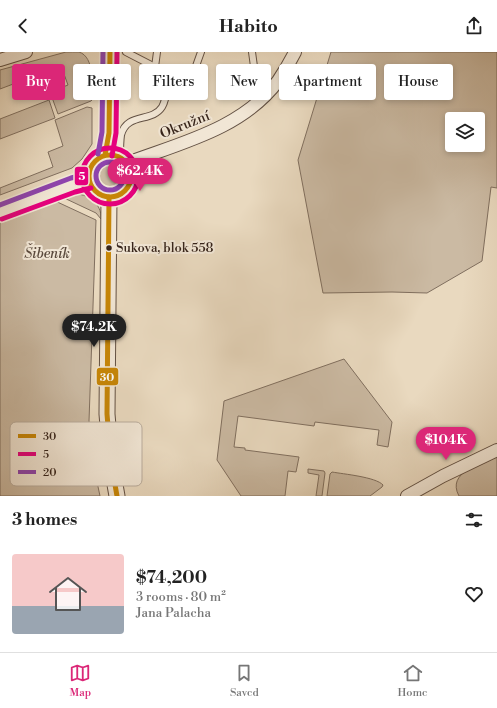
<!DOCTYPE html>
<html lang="en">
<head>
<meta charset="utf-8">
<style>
	:root { --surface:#fff; --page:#f6f6f6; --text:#222; --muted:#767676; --line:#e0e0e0; --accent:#db2777 }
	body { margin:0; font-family:"Libre Bodoni",serif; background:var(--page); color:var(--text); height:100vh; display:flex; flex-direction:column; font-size:15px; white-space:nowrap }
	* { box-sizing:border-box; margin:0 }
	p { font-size:13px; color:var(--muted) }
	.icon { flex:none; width:22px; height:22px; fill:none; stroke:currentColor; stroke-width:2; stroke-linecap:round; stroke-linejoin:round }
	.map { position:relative; height:444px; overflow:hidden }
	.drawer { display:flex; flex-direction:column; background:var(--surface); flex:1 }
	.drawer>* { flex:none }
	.top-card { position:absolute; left:12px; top:12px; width:473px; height:36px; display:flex; gap:8px }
	.controls { position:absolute; left:445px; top:60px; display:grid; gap:8px }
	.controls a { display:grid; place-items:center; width:40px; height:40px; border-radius:4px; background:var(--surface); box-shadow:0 2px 6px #0003; font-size:20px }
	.price { position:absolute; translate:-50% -34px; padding:0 9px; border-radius:14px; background:var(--accent); color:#fff; font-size:13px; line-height:26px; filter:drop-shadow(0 1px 2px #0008) }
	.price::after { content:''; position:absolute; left:50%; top:24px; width:12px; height:9px; margin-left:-6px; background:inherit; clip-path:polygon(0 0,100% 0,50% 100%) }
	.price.selected { background:#222; color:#fff }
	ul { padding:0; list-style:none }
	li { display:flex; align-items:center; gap:12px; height:100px; padding:0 12px }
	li+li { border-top:1px solid var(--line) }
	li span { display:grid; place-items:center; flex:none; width:112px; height:80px; border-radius:4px; color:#555 }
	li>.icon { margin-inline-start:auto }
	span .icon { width:48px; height:48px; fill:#fffc; stroke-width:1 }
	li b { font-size:17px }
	h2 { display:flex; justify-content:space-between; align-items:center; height:48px; padding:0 12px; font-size:17px }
	.chip { padding:0 14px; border-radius:4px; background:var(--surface); box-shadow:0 2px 6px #0003; font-size:14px; line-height:36px }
	.chip.selected { background:var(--accent); color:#fff }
	header { display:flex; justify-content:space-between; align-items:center; height:52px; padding:0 12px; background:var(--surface); font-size:18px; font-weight:700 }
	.tab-bar { display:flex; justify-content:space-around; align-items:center; height:56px; border-top:1px solid var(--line); background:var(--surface); font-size:11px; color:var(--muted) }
	.tab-bar a { display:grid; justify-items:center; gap:2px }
	.tab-bar .selected { color:var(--accent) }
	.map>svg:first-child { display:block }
	.green { fill:#cbbaa3; stroke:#806f5f; fill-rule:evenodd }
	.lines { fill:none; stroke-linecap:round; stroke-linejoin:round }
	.service-casing { stroke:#635144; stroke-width:8 }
	.minor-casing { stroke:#635144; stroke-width:14 }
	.tertiary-casing { stroke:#635144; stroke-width:17 }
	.service { stroke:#f1e6d5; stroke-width:6 }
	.minor { stroke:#f1e6d5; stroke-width:12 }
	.tertiary { stroke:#f1e6d5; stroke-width:15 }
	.bus-1-casing { stroke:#f1e6d5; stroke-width:8 }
	.bus-2-casing { stroke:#f1e6d5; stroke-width:8 }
	.bus-3-casing { stroke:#f1e6d5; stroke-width:8 }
	.bus-1 { stroke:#c78607; stroke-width:5 }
	.bus-2 { stroke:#e5007d; stroke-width:5 }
	.bus-3 { stroke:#8e44ad; stroke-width:5 }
	.bus-dot { fill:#36241b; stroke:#f1e6d5; stroke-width:1.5 }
	.labels { text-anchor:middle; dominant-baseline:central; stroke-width:4; stroke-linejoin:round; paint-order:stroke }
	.bus-label { font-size:13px; fill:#36241b; stroke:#f1e6d5; text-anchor:start }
	.street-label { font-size:14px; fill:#36241b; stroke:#f1e6d5 }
	.park-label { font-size:14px; font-style:italic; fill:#5b4a3d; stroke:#f1e6d5 }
	.key { fill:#f1e6d5; stroke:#b9ac9d; stroke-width:1 }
	.key-label { font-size:11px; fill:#36241b }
	.line-badge { stroke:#f1e6d5; stroke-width:1.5 }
	.badge-label { font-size:11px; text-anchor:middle; font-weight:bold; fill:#fff }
</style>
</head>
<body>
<header><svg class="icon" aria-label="back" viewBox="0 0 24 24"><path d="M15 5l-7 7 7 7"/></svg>Habito<svg class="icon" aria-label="share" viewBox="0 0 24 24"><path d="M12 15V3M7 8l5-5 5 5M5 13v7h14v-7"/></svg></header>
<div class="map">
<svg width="497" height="444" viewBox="0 0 497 444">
	<rect width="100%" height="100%" fill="#e9d9bf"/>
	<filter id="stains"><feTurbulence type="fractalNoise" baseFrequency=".005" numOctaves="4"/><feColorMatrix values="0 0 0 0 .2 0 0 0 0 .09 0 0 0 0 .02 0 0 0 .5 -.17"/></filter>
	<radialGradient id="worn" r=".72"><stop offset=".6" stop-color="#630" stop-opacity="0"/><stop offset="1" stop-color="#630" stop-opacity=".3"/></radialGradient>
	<g class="green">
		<path d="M 66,0 C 70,0 75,0 79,0 C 95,5 92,34 92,48 L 91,49 L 58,62 L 50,40 L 68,33 L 61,14 L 0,37 L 0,18 Z"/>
		<path d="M 331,0 L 497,0 L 497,136 L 491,135 L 482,209 L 427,241 L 392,240 L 323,241 L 298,108 ZM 452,67 L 478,67 L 478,93 L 452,93 Z"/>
		<path d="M 49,48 L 55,66 L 0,87 L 0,67 Z"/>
		<path d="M 87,55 L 92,56 L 92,92 L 82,107 L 72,116 L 0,143 L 0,136 L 53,115 L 48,100 L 63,94 L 55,68 Z"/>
		<path d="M 112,111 C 135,113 114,149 99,133 C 96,123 102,114 112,111 Z"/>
		<path d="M 73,142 C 87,141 102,151 101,167 L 96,161 L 62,145 Z"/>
		<path d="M 53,148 L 96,168 L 89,369 L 94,416 L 100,444 L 0,444 L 0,170 Z"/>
		<path d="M 344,307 L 392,370 L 388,395 L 377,393 L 379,378 L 315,370 L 314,374 L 238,364 L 234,395 L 245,396 L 245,398 L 299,405 L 296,420 L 288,419 L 285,444 L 241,444 L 217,408 L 224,349 Z"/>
		<path d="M 497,405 L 497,444 L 459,444 C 446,420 481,412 497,405 Z"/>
		<path d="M 308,417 L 324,419 L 325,421 L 322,444 L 316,444 L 319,423 L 308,421 Z"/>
		<path d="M 332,420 C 343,422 376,425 383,433 L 382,435 L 370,444 L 327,444 L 330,422 Z"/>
	</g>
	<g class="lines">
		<g class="service-casing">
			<g id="service">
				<path d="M 126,0 L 155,15 L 159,22 L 191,28 L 201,0"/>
				<path d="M 252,0 L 256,29 L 261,47"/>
				<path d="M 155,15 L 157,0"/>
				<path d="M 120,105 C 120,98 120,90 121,83 C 127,60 152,71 162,55 C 167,47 167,33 169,24"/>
			</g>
		</g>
		<g class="minor-casing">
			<g id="minor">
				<path d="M 0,8 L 26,0"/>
				<path d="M 127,111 C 180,91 242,77 278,29 C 284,20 290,10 295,0"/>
				<path d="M 0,160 L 73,133 L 89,129"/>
				<path d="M 407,444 L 443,424 L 497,398"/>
			</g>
		</g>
		<g class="tertiary-casing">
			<g id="tertiary">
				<circle cx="110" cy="124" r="21"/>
				<path d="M 105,103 L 109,81 L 110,0"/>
				<path d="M 109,145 L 107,362 L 111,410 L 117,444"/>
			</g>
		</g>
		<use href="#service" class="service"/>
		<use href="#minor" class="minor"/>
		<use href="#tertiary" class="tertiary"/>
		<g class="bus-1-casing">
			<g id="bus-1">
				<circle cx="110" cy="124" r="21"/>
				<path d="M 105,103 L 109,81 L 110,0"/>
				<path d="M 109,145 L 107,362 L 111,410 L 117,444"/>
			</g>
		</g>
		<g class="bus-2-casing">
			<g id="bus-2">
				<circle cx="110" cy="124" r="28"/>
				<path d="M 112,104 L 116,81 L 117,0"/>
				<path d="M 2,167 L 75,140 L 91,136"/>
			</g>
		</g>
		<g class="bus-3-casing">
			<g id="bus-3">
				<path d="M 98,102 L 102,80 L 103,0"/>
				<circle cx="110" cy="124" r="14"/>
				<path d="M 0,153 L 71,126 L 87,122"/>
			</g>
		</g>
		<use href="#bus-1" class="bus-1"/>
		<use href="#bus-2" class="bus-2"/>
		<use href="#bus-3" class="bus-3"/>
	</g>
	<circle class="bus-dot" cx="109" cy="196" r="3.5"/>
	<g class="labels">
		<g class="bus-label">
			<text x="116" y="196">Sukova, blok 558</text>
		</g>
		<g class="street-label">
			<text transform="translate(185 73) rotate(-22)">Okružní</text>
		</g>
		<g class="park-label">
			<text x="47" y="202">Šibeník</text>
		</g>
	</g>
	<rect x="10" y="370" width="132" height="64" rx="6" class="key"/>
	<rect x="18" y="382" width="18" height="4" fill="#c78607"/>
	<rect x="18" y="400" width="18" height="4" fill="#e5007d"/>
	<rect x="18" y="418" width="18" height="4" fill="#8e44ad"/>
	<g class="key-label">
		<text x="43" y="388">30</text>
		<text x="43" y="406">5</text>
		<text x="43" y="424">20</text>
	</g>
	<g class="line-badge">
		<rect x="74" y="114" width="15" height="20" rx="4" fill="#e5007d"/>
		<rect x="96" y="315" width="23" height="19" rx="4" fill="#c78607"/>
	</g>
	<g class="badge-label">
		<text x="82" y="128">5</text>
		<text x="107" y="329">30</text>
	</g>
	<rect width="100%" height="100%" filter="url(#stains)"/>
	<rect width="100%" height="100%" fill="url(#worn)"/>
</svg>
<div class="controls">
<a><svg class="icon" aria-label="layers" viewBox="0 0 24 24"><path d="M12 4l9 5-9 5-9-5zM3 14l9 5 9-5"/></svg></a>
</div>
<b class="price" style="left:140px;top:140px">$62.4K</b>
<b class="price selected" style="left:94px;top:296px">$74.2K</b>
<b class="price" style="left:446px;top:409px">$104K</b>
<div class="top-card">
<a class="chip selected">Buy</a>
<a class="chip">Rent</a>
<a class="chip">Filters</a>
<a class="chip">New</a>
<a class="chip">Apartment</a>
<a class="chip">House</a>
</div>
</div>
<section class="drawer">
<h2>3 homes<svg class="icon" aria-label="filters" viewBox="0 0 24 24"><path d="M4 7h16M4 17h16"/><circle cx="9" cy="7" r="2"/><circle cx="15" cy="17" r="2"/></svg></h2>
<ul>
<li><span style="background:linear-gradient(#f6c9c9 65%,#9aa5b1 0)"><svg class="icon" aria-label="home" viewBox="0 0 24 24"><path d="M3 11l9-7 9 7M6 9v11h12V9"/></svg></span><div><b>$74,200</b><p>3 rooms · 80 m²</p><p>Jana Palacha</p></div><svg class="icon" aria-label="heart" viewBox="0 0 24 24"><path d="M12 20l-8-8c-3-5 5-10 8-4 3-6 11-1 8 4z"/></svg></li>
</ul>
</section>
<nav class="tab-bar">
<a class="selected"><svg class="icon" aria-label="map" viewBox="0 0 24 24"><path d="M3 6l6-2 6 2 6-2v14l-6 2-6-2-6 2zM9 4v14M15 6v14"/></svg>Map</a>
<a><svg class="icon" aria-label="saved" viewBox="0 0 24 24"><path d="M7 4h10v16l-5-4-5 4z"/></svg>Saved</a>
<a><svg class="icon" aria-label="home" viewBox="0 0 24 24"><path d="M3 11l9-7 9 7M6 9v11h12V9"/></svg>Home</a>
</nav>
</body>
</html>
